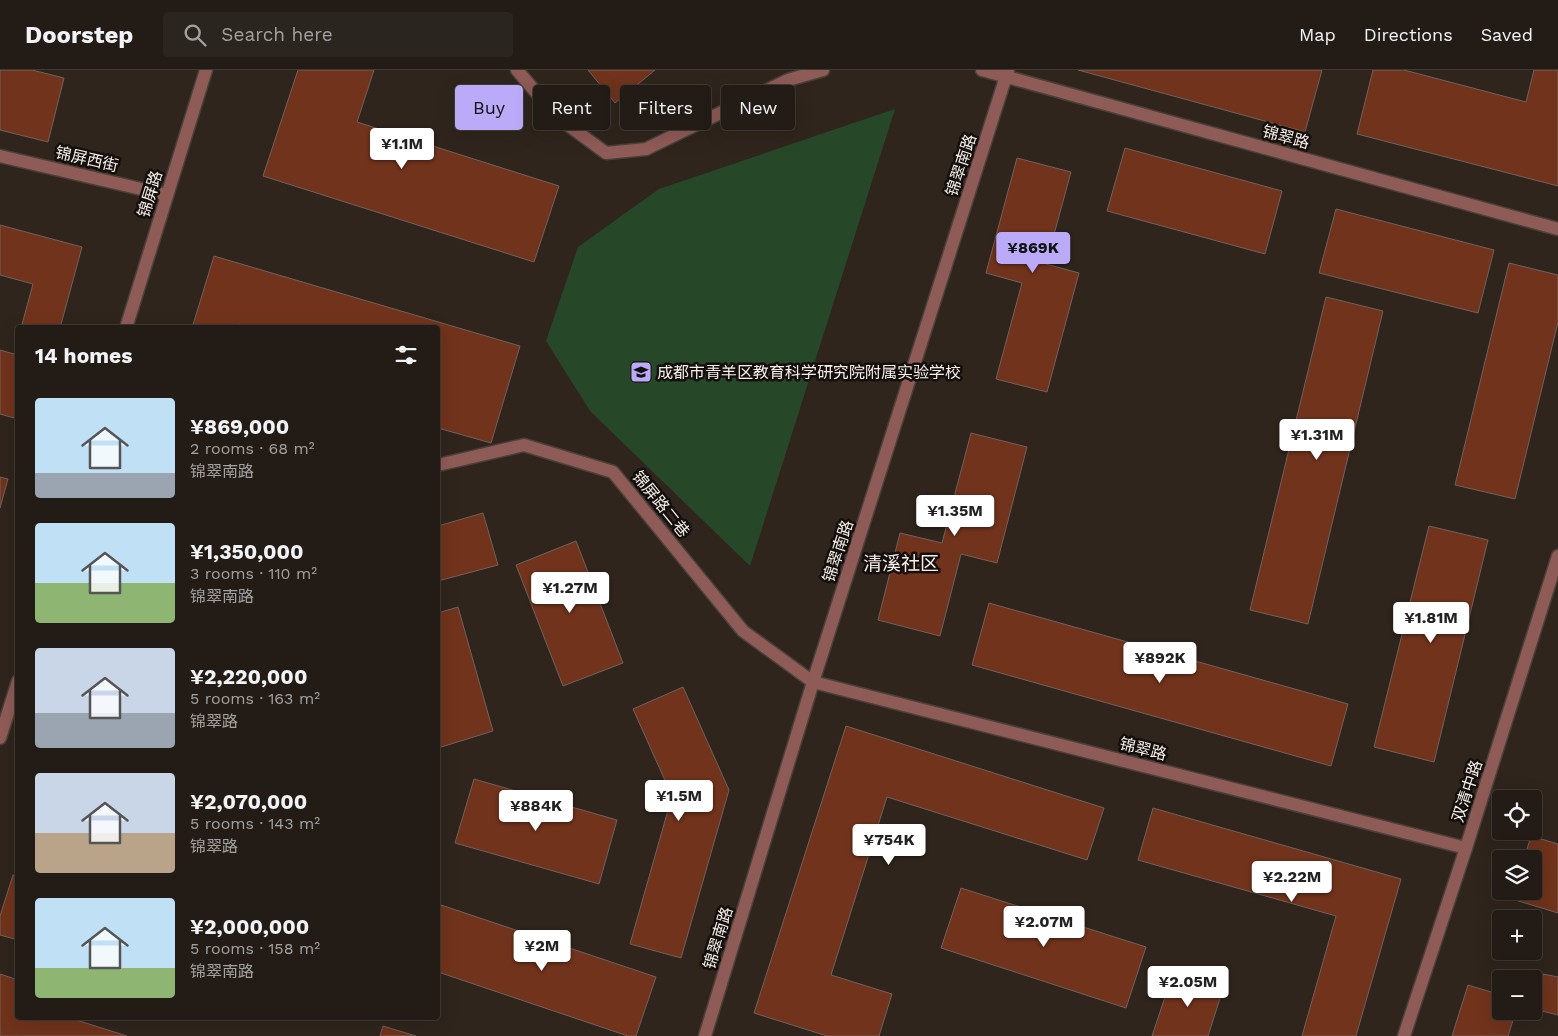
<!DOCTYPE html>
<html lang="en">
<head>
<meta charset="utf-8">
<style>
	:root { --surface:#231c16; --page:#2b251f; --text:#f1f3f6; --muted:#a3a1a1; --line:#403a35; --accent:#baaaf7 }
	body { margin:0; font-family:"Work Sans","Noto Sans SC",sans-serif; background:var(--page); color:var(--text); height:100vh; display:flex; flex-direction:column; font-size:19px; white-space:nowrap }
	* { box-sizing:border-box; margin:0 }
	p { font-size:16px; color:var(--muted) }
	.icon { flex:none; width:28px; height:28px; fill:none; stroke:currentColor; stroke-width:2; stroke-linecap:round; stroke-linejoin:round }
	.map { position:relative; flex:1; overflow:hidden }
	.side { position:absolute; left:15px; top:255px; width:425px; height:695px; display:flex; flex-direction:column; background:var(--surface); border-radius:5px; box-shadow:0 5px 20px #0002,0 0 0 1px var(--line) }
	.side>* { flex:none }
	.top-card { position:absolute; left:455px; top:15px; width:475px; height:45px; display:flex; gap:10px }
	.buttons { position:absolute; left:1492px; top:720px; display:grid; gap:10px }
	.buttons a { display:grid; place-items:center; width:50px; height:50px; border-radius:5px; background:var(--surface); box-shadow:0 5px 20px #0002,0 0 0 1px var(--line); font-size:25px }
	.price { position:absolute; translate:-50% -42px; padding:0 11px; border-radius:5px; background:#fff; color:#222; font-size:16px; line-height:32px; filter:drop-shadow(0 1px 2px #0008) }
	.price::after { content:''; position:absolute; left:50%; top:30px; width:15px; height:11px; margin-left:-8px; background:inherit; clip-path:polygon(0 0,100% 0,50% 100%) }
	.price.current { background:var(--accent); color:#111 }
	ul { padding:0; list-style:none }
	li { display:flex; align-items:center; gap:15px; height:125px; padding:0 20px }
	li span { display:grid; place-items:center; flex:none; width:140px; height:100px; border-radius:5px; color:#555 }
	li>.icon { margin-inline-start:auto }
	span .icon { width:60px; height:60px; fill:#fffc; stroke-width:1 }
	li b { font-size:21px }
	h2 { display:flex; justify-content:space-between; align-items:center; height:60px; padding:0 20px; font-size:21px }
	.chip { padding:0 18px; border-radius:5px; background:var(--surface); box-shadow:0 5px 20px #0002,0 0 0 1px var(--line); font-size:18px; line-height:45px }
	.chip.current { background:var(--accent); color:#111 }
	header { display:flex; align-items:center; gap:30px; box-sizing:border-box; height:70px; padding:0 25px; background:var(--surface); border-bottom:1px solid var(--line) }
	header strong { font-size:24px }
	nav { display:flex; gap:28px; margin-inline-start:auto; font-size:18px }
	.search { width:350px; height:45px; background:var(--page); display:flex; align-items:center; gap:12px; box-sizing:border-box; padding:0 18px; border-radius:5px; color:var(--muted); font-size:19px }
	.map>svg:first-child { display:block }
	.green { fill:#264728 }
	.building { fill:#71331c; stroke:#71625d }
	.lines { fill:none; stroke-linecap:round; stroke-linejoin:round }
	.minor-casing { stroke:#4b413a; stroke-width:15 }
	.minor { stroke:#8f5b57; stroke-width:12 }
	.labels { text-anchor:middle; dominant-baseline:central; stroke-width:5; stroke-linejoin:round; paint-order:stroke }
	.street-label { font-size:16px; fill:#f5eee9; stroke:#140f0c }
	.poi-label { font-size:16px; fill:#f5eee9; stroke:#140f0c; text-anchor:start }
	.quarter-label { font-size:19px; fill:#f5eee9; stroke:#140f0c }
</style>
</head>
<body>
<header>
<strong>Doorstep</strong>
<div class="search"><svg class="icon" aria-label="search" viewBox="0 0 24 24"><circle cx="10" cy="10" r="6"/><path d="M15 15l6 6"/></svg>Search here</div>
<nav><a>Map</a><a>Directions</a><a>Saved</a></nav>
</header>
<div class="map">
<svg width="1558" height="966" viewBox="0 0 1558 966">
	<rect width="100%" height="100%" fill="#2f251d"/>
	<path class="green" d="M 895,39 L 750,496 L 590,341 L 546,271 L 578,177 L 659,119 Z"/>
	<g class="building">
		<path d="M 0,0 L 32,0 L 64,8 L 48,72 L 0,60 Z"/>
		<path d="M 298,0 L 374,0 L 357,52 L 559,116 L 534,192 L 263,106 Z"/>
		<path d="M 588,0 L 655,0 L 615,33 Z"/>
		<path d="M 1078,0 L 1322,0 L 1305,62 Z"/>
		<path d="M 1373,0 L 1404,0 L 1526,32 L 1534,0 L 1558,0 L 1558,116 L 1357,64 Z"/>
		<path d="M 1125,78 L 1282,121 L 1265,184 L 1107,141 Z"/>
		<path d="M 1017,88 L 1071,102 L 1046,194 L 1079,203 L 1047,322 L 996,309 L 1022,213 L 986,203 Z"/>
		<path d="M 1336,139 L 1494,180 L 1478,243 L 1319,203 Z"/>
		<path d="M 0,155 L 82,177 L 60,258 L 21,258 L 33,214 L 0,205 Z"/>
		<path d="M 214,186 L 520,276 L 491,373 L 438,358 L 438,258 L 249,258 L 239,254 L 238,258 L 192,258 Z"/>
		<path d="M 1509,193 L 1558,205 L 1558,252 L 1515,429 L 1455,415 Z"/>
		<path d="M 1326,227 L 1383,241 L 1308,554 L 1250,540 Z"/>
		<path d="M 18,270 L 18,349 L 0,344 L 0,280 L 14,284 Z"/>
		<path d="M 971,363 L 1027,377 L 997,493 L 961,484 L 940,566 L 878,550 L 900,463 L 942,473 Z"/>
		<path d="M 0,407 L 8,409 L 0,438 Z"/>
		<path d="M 483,443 L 498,495 L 438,511 L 438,456 Z"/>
		<path d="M 1429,456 L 1488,470 L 1434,692 L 1374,677 Z"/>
		<path d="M 576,471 L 623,593 L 563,616 L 516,495 Z"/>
		<path d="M 989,533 L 1348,634 L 1331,696 L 972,595 Z"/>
		<path d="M 458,537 L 493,661 L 438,678 L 438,543 Z"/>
		<path d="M 683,617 L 729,720 L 681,888 L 630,874 L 672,726 L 633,639 Z"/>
		<path d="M 846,656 L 1104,738 L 1087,790 L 887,727 L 831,905 L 892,924 L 879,966 L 827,966 L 754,943 Z"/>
		<path d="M 474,709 L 617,750 L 599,814 L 455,773 Z"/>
		<path d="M 1153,738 L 1401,809 L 1356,966 L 1302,966 L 1336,846 L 1138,790 Z"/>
		<path d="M 1531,766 L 1558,774 L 1558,843 L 1512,829 L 1514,821 L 1534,821 L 1534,789 L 1524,789 Z"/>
		<path d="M 13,805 L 18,806 L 18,870 L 0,865 L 0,846 Z"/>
		<path d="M 961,818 L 1146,877 L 1126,938 L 941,878 Z"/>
		<path d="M 441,835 L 656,907 L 636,966 L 628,966 L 438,902 L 438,844 Z"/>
		<path d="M 1173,903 L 1223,919 L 1208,966 L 1152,966 Z"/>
		<path d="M 0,904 L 18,910 L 18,948 L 70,948 L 127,966 L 0,966 Z"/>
		<path d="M 1543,904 L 1558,907 L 1558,945 L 1534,939 Z"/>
		<path d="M 1468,915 L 1501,925 L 1501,941 L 1516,941 L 1508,966 L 1452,966 Z"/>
		<path d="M 383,956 L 416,966 L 380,966 Z"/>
	</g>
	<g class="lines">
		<g class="minor-casing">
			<g id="minor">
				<path d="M 517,0 L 557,47 L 606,83 L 646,79 L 788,10 L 823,0"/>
				<path d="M 982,0 L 1558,159"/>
				<path d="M 0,86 L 167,125"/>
				<path d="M 126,258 L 206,0"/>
				<path d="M 438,395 L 524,375 L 613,402 L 743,561 L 813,612 L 1466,778"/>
				<path d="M 0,668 L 18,611"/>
				<path d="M 705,966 L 813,612 L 1008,0"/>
				<path d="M 1404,966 L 1466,778 L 1558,486"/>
			</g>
		</g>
		<use href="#minor" class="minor"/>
	</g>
	<defs>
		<g id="school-square" transform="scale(1.125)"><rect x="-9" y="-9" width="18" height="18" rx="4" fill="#baaaf7" stroke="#140f0c"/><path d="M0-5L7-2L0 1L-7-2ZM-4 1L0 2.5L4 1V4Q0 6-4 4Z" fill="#111"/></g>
	</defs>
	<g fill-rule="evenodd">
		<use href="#school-square" x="641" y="302"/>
	</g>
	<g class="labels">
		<g class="street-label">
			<text transform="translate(1286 67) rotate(15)">锦翠路</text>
			<text transform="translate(87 89) rotate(13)">锦屏西街</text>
			<text transform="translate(961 95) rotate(-72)">锦翠南路</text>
			<text transform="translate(150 124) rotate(-73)">锦屏路</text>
			<text transform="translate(661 434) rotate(51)">锦屏路二巷</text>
			<text transform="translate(838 481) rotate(-72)">锦翠南路</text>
			<text transform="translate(1143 679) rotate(14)">锦翠路</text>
			<text transform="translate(1467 721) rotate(-72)">双清中路</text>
			<text transform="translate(718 868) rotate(-73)">锦翠南路</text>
		</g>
		<g class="poi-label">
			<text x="657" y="302">成都市青羊区教育科学研究院附属实验学校</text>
		</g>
		<g class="quarter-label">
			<text x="901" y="493">清溪社区</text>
		</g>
	</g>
</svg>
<div class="buttons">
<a><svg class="icon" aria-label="locate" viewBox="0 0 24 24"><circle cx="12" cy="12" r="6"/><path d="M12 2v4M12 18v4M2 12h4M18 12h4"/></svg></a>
<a><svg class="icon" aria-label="layers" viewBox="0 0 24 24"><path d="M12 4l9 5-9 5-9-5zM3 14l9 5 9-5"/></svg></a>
<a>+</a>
<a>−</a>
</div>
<b class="price" style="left:402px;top:100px">¥1.1M</b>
<b class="price current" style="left:1033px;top:204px">¥869K</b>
<b class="price" style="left:1317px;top:391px">¥1.31M</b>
<b class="price" style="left:955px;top:467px">¥1.35M</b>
<b class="price" style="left:570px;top:544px">¥1.27M</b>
<b class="price" style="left:1431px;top:574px">¥1.81M</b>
<b class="price" style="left:1160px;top:614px">¥892K</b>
<b class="price" style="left:679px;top:752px">¥1.5M</b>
<b class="price" style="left:536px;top:762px">¥884K</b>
<b class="price" style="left:889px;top:796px">¥754K</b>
<b class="price" style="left:1292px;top:833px">¥2.22M</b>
<b class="price" style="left:1044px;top:878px">¥2.07M</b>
<b class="price" style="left:542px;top:902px">¥2M</b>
<b class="price" style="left:1188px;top:938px">¥2.05M</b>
<div class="top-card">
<a class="chip current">Buy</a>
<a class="chip">Rent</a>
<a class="chip">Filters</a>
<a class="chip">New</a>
</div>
<section class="side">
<h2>14 homes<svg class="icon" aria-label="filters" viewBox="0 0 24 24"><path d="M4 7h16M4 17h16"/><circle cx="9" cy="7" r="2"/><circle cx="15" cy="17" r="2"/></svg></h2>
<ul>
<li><span style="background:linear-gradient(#bfe0f5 75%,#9aa5b1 0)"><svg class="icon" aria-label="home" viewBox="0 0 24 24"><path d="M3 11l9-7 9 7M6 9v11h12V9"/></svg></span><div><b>¥869,000</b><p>2 rooms · 68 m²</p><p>锦翠南路</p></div></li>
<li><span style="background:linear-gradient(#bfe0f5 60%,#8fb573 0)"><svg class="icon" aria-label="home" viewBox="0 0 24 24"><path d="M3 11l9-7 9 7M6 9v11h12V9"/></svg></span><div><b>¥1,350,000</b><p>3 rooms · 110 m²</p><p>锦翠南路</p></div></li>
<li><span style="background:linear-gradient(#c9d6e8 65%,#9aa5b1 0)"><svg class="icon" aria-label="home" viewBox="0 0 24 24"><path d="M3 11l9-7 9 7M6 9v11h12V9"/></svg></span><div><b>¥2,220,000</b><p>5 rooms · 163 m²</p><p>锦翠路</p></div></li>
<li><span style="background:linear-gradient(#c9d6e8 60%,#b9a48a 0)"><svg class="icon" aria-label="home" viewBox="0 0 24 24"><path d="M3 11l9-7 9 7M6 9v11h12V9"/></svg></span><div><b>¥2,070,000</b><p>5 rooms · 143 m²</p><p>锦翠路</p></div></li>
<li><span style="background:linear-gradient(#bfe0f5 70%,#8fb573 0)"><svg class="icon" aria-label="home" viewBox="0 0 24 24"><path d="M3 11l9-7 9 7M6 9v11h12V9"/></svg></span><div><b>¥2,000,000</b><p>5 rooms · 158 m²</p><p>锦翠南路</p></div></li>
</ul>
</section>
</div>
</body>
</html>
